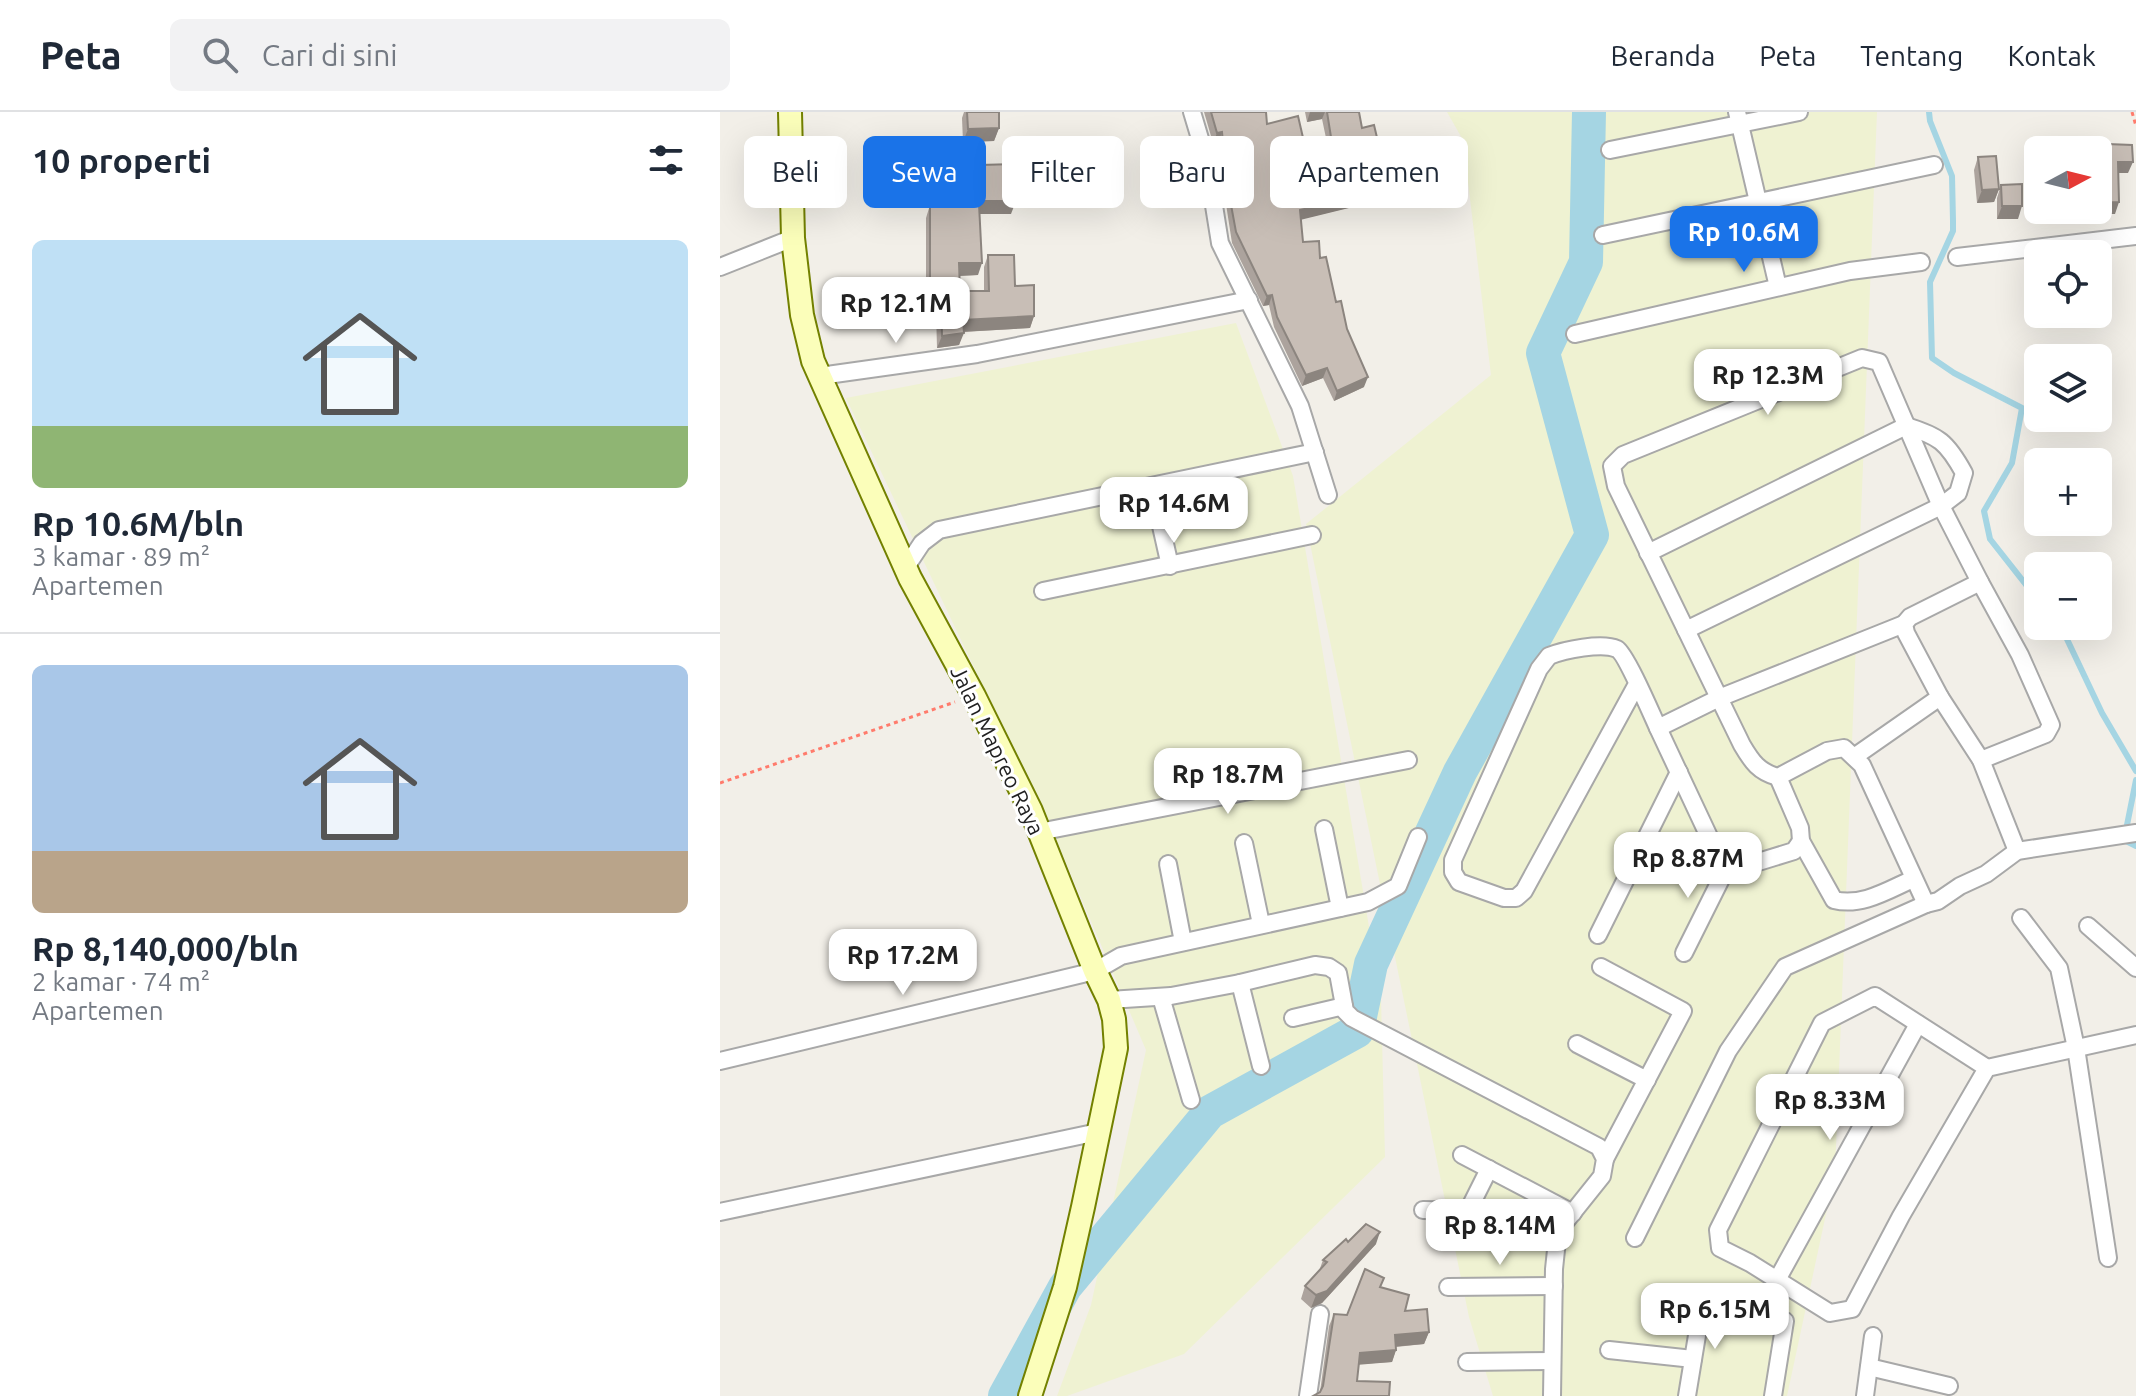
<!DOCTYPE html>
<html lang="id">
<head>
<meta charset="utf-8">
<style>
	:root { --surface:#fff; --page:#f2f2f3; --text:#1f2937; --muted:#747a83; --line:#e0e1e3; --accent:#1a73e8 }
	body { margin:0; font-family:Ubuntu,sans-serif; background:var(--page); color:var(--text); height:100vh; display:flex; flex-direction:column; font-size:30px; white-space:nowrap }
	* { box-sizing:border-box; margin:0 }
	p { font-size:26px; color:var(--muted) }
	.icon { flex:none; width:44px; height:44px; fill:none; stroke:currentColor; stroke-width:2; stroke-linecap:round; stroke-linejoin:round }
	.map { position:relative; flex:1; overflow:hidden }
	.details { display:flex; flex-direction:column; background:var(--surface); width:720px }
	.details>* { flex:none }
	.top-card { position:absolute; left:24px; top:24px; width:760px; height:72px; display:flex; gap:16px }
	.needle { width:52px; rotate:83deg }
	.buttons { position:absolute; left:1304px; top:24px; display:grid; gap:16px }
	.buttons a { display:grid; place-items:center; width:88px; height:88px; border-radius:12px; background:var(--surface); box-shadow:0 8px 32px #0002; font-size:40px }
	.price { position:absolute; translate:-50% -68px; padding:0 18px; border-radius:16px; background:#fff; color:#222; font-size:26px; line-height:52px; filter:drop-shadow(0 2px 4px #0008) }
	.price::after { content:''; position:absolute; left:50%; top:48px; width:24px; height:18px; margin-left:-12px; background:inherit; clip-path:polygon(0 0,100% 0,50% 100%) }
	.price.active { background:var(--accent); color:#fff }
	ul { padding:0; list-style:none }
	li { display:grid; align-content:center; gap:16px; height:424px; padding:0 32px }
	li+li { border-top:2px solid var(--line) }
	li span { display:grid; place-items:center; height:248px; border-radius:12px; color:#555 }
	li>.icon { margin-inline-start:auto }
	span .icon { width:144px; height:144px; fill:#fffc; stroke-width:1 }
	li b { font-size:34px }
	h2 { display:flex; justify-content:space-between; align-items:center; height:96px; padding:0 32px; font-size:34px }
	.chip { padding:0 28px; border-radius:12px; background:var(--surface); box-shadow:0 8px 32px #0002; font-size:28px; line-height:72px }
	.chip.active { background:var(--accent); color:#fff }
	header { display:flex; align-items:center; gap:48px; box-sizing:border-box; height:112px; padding:0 40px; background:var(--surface); border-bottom:2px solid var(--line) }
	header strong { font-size:38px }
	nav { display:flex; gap:44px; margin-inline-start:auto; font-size:28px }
	.search { width:560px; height:72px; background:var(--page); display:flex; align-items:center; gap:20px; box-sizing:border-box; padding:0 28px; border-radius:12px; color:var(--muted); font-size:30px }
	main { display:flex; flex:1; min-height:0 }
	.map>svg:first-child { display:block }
	.farmland { fill:#eff2d2 }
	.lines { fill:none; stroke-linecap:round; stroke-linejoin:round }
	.stream { stroke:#a5d5e3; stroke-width:6 }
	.river { stroke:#a5d5e3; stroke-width:34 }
	.street-casing { stroke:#a8a8a8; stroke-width:20 }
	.secondary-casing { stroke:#738100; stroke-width:26 }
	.path { stroke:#ff7b6c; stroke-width:3; stroke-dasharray:4 4; stroke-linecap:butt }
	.street { stroke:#fff; stroke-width:16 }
	.secondary { stroke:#fbfeba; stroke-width:22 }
	.wall { fill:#aca39d }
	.shaded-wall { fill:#8c857f }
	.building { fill:#c8beb6; stroke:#8c857f; stroke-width:2 }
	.labels { text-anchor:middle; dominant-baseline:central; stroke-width:6; stroke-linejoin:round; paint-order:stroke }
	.street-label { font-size:22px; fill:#212121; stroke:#fff }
</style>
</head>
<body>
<header>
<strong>Peta</strong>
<div class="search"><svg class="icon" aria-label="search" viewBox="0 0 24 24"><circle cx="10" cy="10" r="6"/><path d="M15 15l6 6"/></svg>Cari di sini</div>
<nav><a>Beranda</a><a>Peta</a><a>Tentang</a><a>Kontak</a></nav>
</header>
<main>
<section class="details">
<h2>10 properti<svg class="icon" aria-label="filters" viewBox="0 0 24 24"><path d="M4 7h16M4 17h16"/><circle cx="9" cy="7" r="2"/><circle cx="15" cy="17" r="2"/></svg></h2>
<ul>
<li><span style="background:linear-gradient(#bfe0f5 75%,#8fb573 0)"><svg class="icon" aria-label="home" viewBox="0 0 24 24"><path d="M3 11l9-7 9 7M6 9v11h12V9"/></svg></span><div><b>Rp 10.6M/bln</b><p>3 kamar · 89 m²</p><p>Apartemen</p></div></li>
<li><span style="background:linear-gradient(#a9c7e8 75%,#b9a48a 0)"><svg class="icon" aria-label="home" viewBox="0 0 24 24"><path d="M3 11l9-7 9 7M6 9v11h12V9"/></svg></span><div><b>Rp 8,140,000/bln</b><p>2 kamar · 74 m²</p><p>Apartemen</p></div></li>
</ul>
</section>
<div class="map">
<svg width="1416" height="1284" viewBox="0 0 1416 1284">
	<rect width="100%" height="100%" fill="#f2efe8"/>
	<g class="farmland">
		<path d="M 727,0 L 1157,0 L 1115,1060 L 1067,1284 L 773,1284 L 749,1205 L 586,412 L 771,263 L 743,28 Z"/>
		<path d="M 516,211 L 573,364 L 661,886 L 665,1045 L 464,1242 L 347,1284 L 337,1284 L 371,1193 L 426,938 L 338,732 L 126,286 Z"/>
	</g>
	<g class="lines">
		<g class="stream">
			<path d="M 1209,0 L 1210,9 L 1232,64 L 1233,109 L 1233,119 L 1210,170 L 1212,246 L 1234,261 L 1302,296 L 1292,351 L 1264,399 L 1270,427 L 1318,488"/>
			<path d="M 1338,514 L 1345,523 L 1382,601 L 1416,659"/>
			<path d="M 1416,668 L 1404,728 L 1416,734"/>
		</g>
		<path class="river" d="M 285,1284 L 345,1175 L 490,1000 L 637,919 L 651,852 L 740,660 L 872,423 L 823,241 L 866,150 L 869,0"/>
		<g class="street-casing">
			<g id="street">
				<path d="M 472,0 L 487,50 L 500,131 L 580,294 L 608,383"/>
				<path d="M 1017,0 L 1058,175"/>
				<path d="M 890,38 L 1079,0"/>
				<path d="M 883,123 L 1214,53"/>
				<path d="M 1237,145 L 1416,124"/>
				<path d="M 0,155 L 73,126"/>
				<path d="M 855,222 L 1130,159 L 1201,150"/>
				<path d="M 100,264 L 257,242 L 529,188"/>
				<path d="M 432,374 L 450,454"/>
				<path d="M 928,441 L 1186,314 C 1219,324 1227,330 1244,361 L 1238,381 L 1221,394 L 966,518"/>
				<path d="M 186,455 L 202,431 L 219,418 L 595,340"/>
				<path d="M 1260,470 L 1300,543 L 1331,613 L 1326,622 L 1261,648"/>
				<path d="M 323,479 L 592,423"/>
				<path d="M 917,572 L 804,779 L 796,786 L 784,786 L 739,770 L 733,760 L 733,748 L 819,557 L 829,544 C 844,538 882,530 897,537 C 906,542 932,603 938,616 L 999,586 L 1184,512"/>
				<path d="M 1220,585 L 1261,648 L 1297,739"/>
				<path d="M 938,616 L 999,746 L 1008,753 L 1022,755 L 1074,739 L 1081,729"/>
				<path d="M 1134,645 L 1220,585 L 1186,521 L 1184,512 L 1190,505 L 1260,470 L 1221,394 L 1159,250 L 1142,246 L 903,343 L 892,354 L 896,374 L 1022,633 C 1032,650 1039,660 1058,665 L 1107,639 L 1124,636 L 1142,653 L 1206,792 L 1218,789 L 1240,774 L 1266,762 L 1297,739 L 1416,721"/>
				<path d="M 1058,665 L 1080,716 L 1081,729 L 1114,788 C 1142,795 1168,778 1193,767"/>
				<path d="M 604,717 L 620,796"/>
				<path d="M 319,720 L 688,648"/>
				<path d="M 524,731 L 541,812"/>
				<path d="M 448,752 L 463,830"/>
				<path d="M 1301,806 L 1339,856 L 1356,936 L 1388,1146"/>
				<path d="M 1368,814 L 1416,856"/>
				<path d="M 878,823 L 959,660"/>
				<path d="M 964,841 L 1008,753"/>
				<path d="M 881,855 L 963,899 L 885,1047"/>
				<path d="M 520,871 L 541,954"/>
				<path d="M 441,885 L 471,988"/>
				<path d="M 389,888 L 451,884 L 520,871 L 595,853 L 609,855 L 618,861 L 625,899 L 632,906 L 879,1035 L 885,1047 L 882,1064 L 838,1119 L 834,1157 L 832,1284"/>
				<path d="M 573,906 L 624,894"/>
				<path d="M 857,932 L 927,968"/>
				<path d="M 0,949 L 375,859 L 401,844 L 648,790 L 678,774 L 698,725"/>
				<path d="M 1267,956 L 1181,1104 L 1132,1197 L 1110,1201 L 1030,1151 L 1000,1136 L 998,1118 L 1102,911 L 1155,884 L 1267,956 L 1416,923"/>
				<path d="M 703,1098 L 853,1101 L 742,1043"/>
				<path d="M 748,1099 L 769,1057"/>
				<path d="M 0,1100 L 378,1020"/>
				<path d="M 915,1126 L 1008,939 L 1065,855 L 1206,792"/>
				<path d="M 1057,1168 L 1198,912"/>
				<path d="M 728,1175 L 834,1174"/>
				<path d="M 889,1238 L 973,1247"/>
				<path d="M 747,1250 L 832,1249"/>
				<path d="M 1149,1255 L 1229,1274"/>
				<path d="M 588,1284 L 600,1202"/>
				<path d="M 967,1284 L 983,1187"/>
				<path d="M 1053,1284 L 1065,1209"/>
				<path d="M 1145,1284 L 1153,1224"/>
			</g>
		</g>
		<g class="secondary-casing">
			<path id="secondary" d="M 70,0 L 73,126 L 82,203 L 93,249 L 190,466 L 254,584 L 311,699 L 375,859 L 389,888 L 394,907 L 396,936 L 363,1095 L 345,1175 L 310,1284"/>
		</g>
		<g class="path">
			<path d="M 1412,0 L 1416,14"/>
			<path d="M 0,671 L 235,590"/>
		</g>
		<use href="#street" class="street"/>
		<use href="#secondary" class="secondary"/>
	</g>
	<g class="wall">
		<path d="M 244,0 L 279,0 L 279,16 L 274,29 L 243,30 L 242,6 Z"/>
		<path d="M 484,0 L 546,0 L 547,12 L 584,30 L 606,26 L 602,7 L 587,10 L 585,0 L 639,0 L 642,16 L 694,71 L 690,81 L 581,107 L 583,130 L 600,146 L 627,217 L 644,275 L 614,289 L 603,266 L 582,274 L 554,215 L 549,193 L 543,194 L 512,131 L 506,92 L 508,85 L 501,52 L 499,30 L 493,31 Z"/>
		<path d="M 1258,45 L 1279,77 L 1274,90 L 1257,91 L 1254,58 Z"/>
		<path d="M 260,53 L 291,102 L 259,102 L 258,163 L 239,164 L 240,179 L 264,179 L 264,155 L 268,143 L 295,174 L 314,204 L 310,216 L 243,220 L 239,233 L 217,236 L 216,199 L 206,199 L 206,106 L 210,93 L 256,92 L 256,66 Z"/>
		<path d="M 1281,73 L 1298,107 L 1277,107 L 1277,86 Z"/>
		<path d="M 628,1130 L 656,1132 L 602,1191 L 591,1196 L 581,1187 L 585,1174 L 599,1159 L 603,1148 Z"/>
		<path d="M 661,1175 L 709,1220 L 704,1232 L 676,1235 L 676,1238 L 672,1250 L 639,1252 L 600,1280 L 609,1214 L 614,1202 L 627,1203 Z"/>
	</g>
	<g class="shaded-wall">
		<path d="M 590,0 L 605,0 L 602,7 L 587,10 Z"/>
		<path d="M 279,16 L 274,29 L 243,30 L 248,17 Z"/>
		<path d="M 502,20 L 499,30 L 493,31 L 497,21 Z"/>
		<path d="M 1398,50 L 1413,50 L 1408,61 L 1394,61 Z"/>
		<path d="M 694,71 L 690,81 L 576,109 L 580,98 Z"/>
		<path d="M 1279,77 L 1274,90 L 1257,91 L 1262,78 Z"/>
		<path d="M 261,89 L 296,89 L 291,102 L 257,102 Z"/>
		<path d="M 1399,90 L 1395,102 L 1372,102 L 1371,106 L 1348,105 L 1350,98 L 1378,98 L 1378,91 Z"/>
		<path d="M 1282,94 L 1302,94 L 1298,107 L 1277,107 Z"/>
		<path d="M 1329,98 L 1349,98 L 1348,101 L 1328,99 Z"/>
		<path d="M 239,151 L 262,151 L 258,163 L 235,164 Z"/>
		<path d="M 552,183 L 549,193 L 543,194 L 547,184 Z"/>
		<path d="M 210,187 L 221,187 L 216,199 L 206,199 Z"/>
		<path d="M 314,204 L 310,216 L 239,220 L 243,208 Z"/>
		<path d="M 244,221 L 239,233 L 217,236 L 222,224 Z"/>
		<path d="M 607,256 L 603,266 L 582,274 L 586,263 Z"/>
		<path d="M 648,265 L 644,275 L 614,289 L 617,279 Z"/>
		<path d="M 660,1120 L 656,1132 L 602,1191 L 591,1196 L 596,1183 Z"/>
		<path d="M 709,1220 L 704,1232 L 671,1235 L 675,1223 Z"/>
		<path d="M 676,1238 L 672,1250 L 636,1253 L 640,1241 Z"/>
	</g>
	<g class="building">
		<path d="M 247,0 L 279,0 L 279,16 L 248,17 Z"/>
		<path d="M 491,0 L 546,0 L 547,12 L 578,4 L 584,30 L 611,25 L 607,0 L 639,0 L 642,16 L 654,13 L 659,34 L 687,29 L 694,71 L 580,98 L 583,130 L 599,129 L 600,146 L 606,145 L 616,190 L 621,189 L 627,217 L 648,265 L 617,279 L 607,256 L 586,263 L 557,205 L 552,183 L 547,184 L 516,120 L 509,82 L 513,81 L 504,42 L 502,20 L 497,21 Z"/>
		<path d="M 1336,30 L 1412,33 L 1413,50 L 1398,50 L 1399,90 L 1378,91 L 1378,38 L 1336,38 Z"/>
		<path d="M 1276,44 L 1279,77 L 1262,78 L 1258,45 Z"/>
		<path d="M 295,52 L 296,89 L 261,89 L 260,53 Z"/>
		<path d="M 1302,72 L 1302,94 L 1282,94 L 1281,73 Z"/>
		<path d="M 259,92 L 262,151 L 239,151 L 240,179 L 269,179 L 268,143 L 294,143 L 295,174 L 314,173 L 314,204 L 243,208 L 244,221 L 222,224 L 221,187 L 210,187 L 210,93 Z"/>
		<path d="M 646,1112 L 660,1120 L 607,1179 L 596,1183 L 585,1174 L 607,1150 L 603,1148 L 626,1127 L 628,1130 Z"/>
		<path d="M 645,1157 L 664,1166 L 660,1175 L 689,1183 L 685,1199 L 707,1197 L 709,1220 L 675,1223 L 676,1238 L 640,1241 L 637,1269 L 670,1270 L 669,1284 L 593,1284 L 600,1280 L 603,1274 L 614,1202 L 627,1203 Z"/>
	</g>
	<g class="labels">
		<g class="street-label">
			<text transform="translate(278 638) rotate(64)">Jalan Mapreo Raya</text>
		</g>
	</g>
</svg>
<div class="buttons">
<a><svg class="needle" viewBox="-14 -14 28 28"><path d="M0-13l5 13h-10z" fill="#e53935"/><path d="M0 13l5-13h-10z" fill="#747a83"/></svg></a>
<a><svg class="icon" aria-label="locate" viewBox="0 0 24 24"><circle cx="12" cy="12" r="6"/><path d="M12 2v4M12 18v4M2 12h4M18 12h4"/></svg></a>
<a><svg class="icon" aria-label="layers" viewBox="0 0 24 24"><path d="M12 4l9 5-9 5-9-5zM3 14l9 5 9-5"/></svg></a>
<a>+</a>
<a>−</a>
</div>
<b class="price active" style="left:1024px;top:162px">Rp 10.6M</b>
<b class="price" style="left:176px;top:233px">Rp 12.1M</b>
<b class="price" style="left:1048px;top:305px">Rp 12.3M</b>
<b class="price" style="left:454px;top:433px">Rp 14.6M</b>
<b class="price" style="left:508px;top:704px">Rp 18.7M</b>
<b class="price" style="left:968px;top:788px">Rp 8.87M</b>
<b class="price" style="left:183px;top:885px">Rp 17.2M</b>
<b class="price" style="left:1110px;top:1030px">Rp 8.33M</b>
<b class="price" style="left:780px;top:1155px">Rp 8.14M</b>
<b class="price" style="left:995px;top:1239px">Rp 6.15M</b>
<div class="top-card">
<a class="chip">Beli</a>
<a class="chip active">Sewa</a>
<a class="chip">Filter</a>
<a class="chip">Baru</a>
<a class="chip">Apartemen</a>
</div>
</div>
</main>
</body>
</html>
